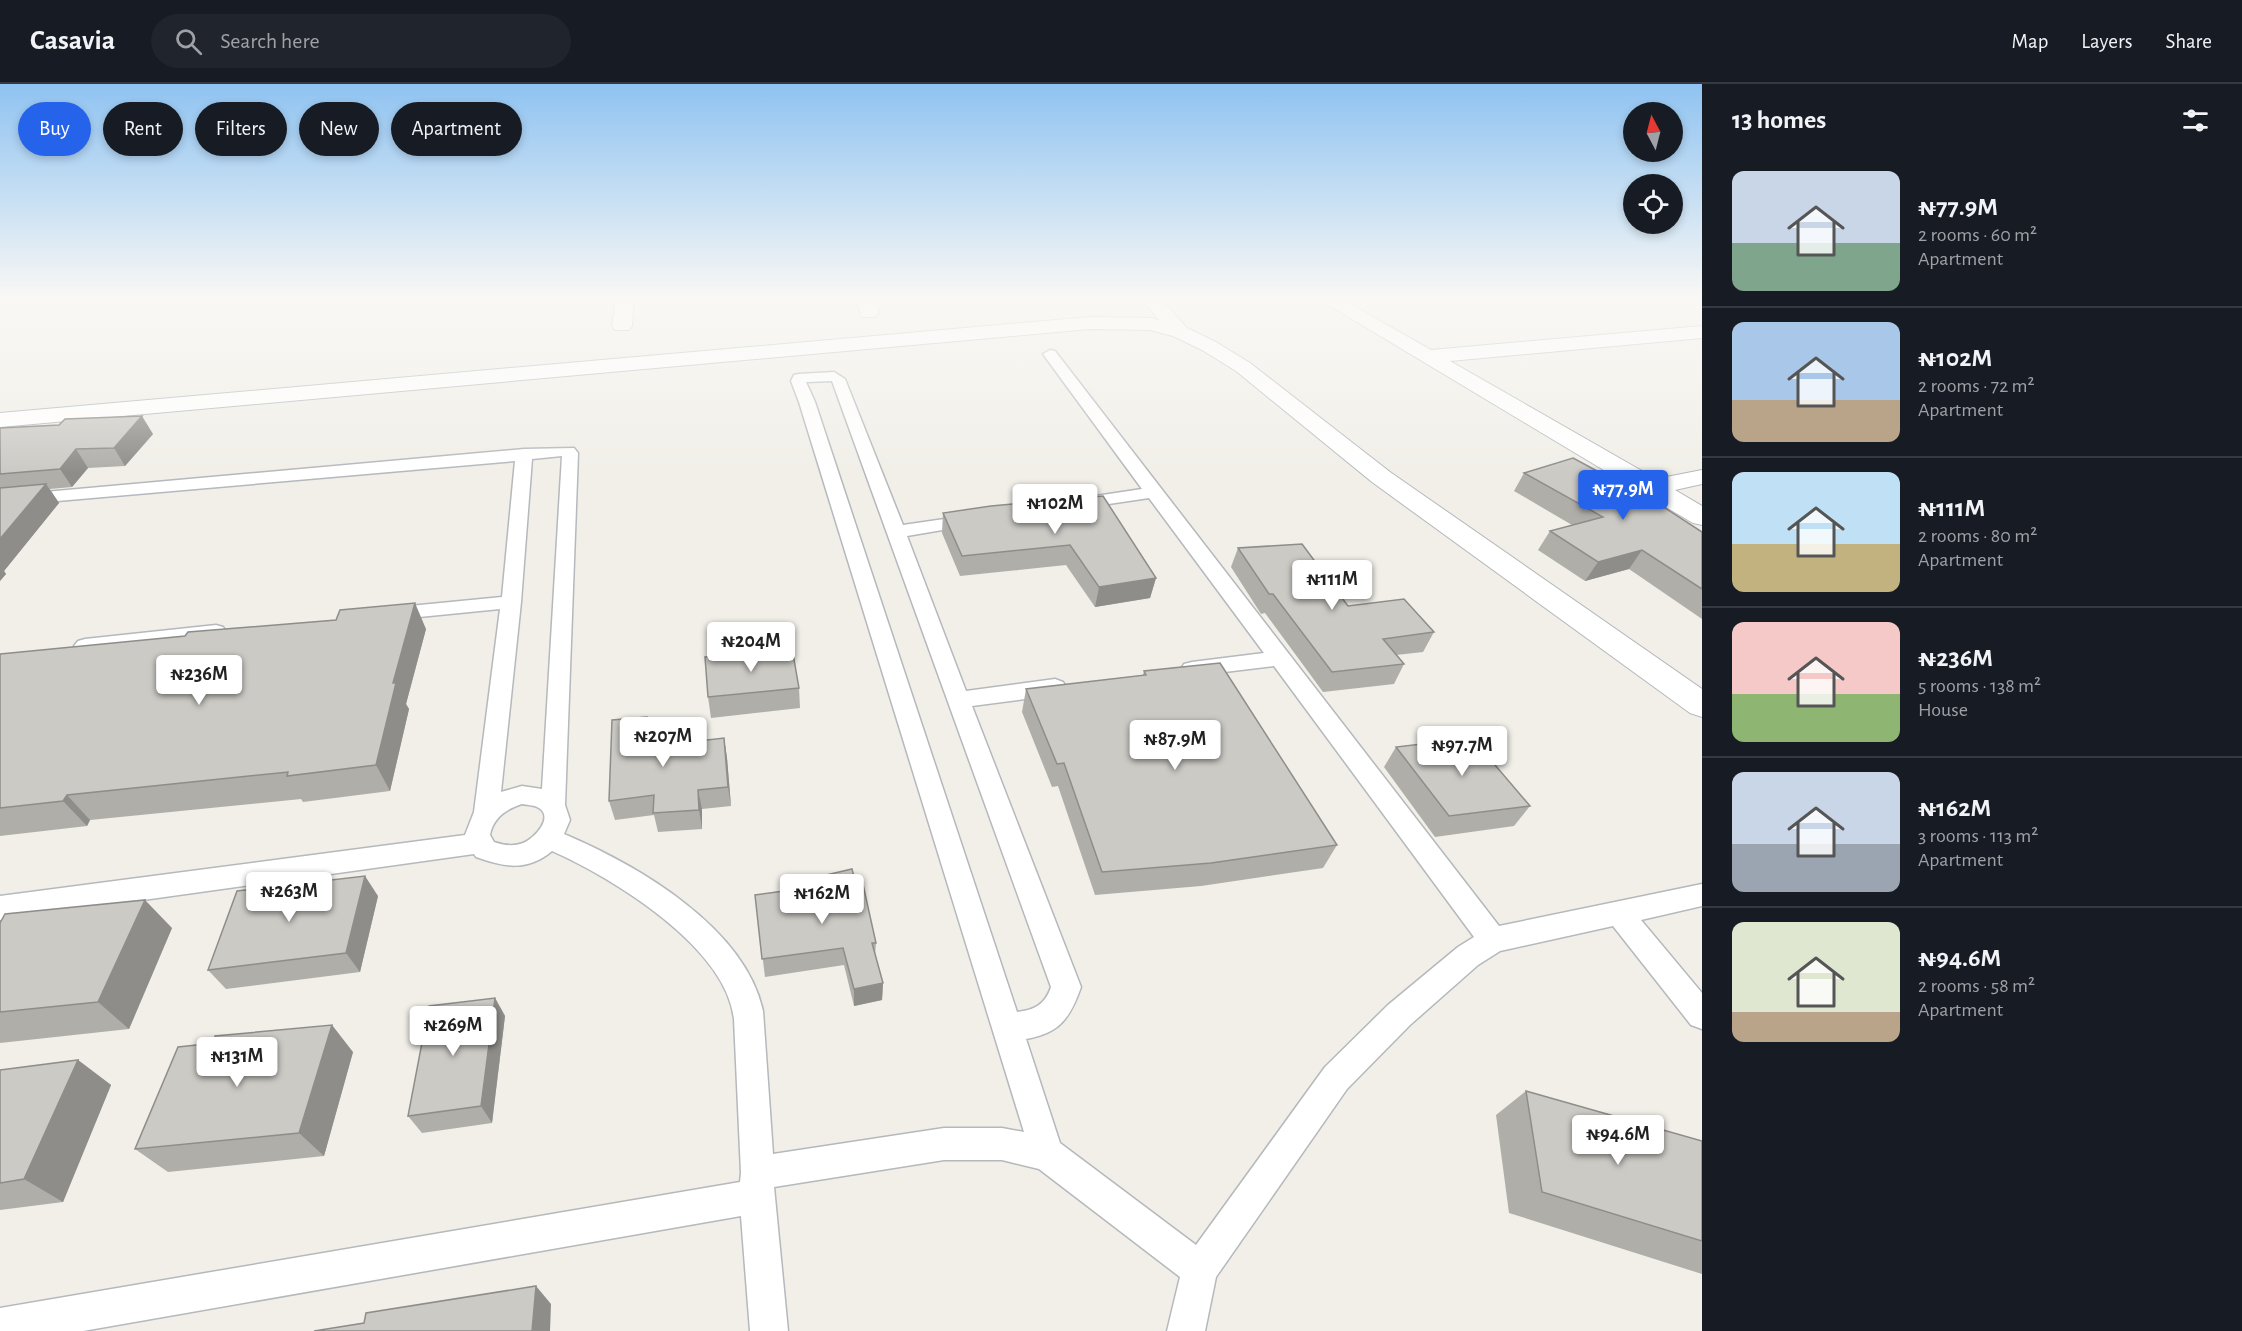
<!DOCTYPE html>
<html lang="en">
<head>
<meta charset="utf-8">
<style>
	:root { --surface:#171b24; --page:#20242c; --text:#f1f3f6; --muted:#9ea1a6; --line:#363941; --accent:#2563eb }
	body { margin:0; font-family:"Alegreya Sans",sans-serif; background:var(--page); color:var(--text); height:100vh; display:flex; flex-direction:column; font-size:22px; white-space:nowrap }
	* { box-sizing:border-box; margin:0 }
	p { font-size:20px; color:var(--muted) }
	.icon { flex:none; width:33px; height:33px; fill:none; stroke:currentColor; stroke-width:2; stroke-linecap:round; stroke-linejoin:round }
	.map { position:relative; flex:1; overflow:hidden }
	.side { display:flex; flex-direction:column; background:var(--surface); width:540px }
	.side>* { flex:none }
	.hud { position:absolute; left:18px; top:18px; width:570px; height:54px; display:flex; gap:12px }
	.needle { width:39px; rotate:353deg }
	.fabs { position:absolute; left:1623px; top:18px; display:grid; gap:12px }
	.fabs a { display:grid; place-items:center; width:60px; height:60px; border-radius:50%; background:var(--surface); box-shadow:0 3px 9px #0003; font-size:30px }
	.price { position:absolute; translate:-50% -51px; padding:0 14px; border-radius:6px; background:#fff; color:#222; font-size:20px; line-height:39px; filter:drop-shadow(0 2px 3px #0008) }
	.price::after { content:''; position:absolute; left:50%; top:36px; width:18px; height:14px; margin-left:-9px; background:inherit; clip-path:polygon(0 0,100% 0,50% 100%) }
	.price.current { background:var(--accent); color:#fff }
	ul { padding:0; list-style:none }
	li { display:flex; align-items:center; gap:18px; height:150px; padding:0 30px }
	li+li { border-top:2px solid var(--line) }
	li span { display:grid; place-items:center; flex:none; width:168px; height:120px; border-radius:12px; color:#555 }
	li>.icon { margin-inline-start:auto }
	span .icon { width:72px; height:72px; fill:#fffc; stroke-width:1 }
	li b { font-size:26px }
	h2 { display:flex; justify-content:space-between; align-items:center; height:72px; padding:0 30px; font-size:26px }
	.chip { padding:0 21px; border-radius:27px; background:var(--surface); box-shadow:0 3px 9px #0003; font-size:21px; line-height:54px }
	.chip.current { background:var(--accent); color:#fff }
	header { display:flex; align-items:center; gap:36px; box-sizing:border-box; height:84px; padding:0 30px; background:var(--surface); border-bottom:2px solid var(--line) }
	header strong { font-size:28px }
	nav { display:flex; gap:33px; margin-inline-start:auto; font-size:21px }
	.search { width:420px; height:54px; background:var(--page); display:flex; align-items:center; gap:15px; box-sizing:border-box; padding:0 21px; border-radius:33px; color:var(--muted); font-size:22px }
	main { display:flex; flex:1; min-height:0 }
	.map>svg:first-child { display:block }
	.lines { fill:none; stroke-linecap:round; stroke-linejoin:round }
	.service-casing { stroke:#b5b8bc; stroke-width:3 }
	.minor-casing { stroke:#b5b8bc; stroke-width:2 }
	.tertiary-casing { stroke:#b5b8bc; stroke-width:2 }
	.service { fill:#fff; fill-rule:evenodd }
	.minor { fill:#fff; fill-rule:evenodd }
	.tertiary { fill:#fff; fill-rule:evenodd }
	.wall { fill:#afaea9 }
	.shaded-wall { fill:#8f8d8a }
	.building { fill:#cccac5; stroke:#8f8d8a; stroke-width:1.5 }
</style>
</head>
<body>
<header>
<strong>Casavia</strong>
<div class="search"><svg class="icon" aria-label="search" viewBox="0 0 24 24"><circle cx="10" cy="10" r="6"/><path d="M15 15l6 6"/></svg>Search here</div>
<nav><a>Map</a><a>Layers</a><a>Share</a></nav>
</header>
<main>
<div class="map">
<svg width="1702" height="1247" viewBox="0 0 1702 1247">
	<rect width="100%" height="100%" fill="#f1efe8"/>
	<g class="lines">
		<g class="service-casing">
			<g id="service">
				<path d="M 1050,266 L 1055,267 L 1499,842 L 1702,800 L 1702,822 L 1641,836 L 1702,909 L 1702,945 L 1691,941 L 1613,842 L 1500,867 L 1478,881 L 1410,941 L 1347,1005 L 1216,1193 L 1205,1247 L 1167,1247 L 1180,1193 L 1039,1085 L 1002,1076 L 944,1076 L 774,1103 L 788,1247 L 750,1247 L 741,1132 L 83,1247 L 0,1247 L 0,1224 L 740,1098 L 741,1089 L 734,935 C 726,863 613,794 552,767 C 527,788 504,783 476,773 L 474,770 L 0,836 L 0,812 L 465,751 L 474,728 L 500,525 L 389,536 L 382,535 L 379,530 L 382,525 L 389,524 L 502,513 L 515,377 L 0,422 L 0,412 L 524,365 L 574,364 L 578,369 L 565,721 L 570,736 L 564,750 C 637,781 745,843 763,927 L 773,1070 L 944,1044 L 1002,1044 L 1024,1048 L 799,318 L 791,297 L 794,291 L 799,290 L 834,288 L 845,295 L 903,441 L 972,431 L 978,432 L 981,436 L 978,440 L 972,441 L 907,452 L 966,607 L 1055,595 L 1063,598 L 1066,603 L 1063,608 L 1055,611 L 972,622 L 1081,903 C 1070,934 1060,949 1026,955 L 1060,1059 L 1196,1161 L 1325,983 L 1388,921 L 1458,863 L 1474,853 L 1274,582 L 1192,592 L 1184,590 L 1181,585 L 1184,580 L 1192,578 L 1264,569 L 1149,414 L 1075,425 L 1069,424 L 1066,420 L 1069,416 L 1142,405 L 1043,270 ZM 832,297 L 1051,903 C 1045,921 1034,926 1017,928 L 815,318 L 806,298 ZM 562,372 L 542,705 L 522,702 L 501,708 L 521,518 L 532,375 ZM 522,720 C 526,721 533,721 537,723 C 556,732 534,755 523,759 C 513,763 503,761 494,758 L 490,751 C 493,734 506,725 522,720 Z"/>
				<path d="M 216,541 L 223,543 L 226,548 L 223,553 L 85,569 L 78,567 L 74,562 L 78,557 L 85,555 Z"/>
			</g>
		</g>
		<g class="minor-casing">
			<g id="minor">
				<path d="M 616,214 L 634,214 L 632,242 L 629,246 L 615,246 L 612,242 Z"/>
				<path d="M 855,214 L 874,214 L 879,229 L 876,233 L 862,233 Z"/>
				<path d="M 1140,214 L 1160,214 L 1187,244 L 1190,248 L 1187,252 L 1173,252 Z"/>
				<path d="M 1317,214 L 1340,214 L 1431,266 L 1702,242 L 1702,254 L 1450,277 L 1656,395 L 1702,386 L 1702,400 L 1675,406 L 1702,422 L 1702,441 L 1693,439 L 1642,409 Z"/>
			</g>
		</g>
		<g class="tertiary-casing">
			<path id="tertiary" d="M 1090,233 L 1151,234 L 1187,244 L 1216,258 L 1250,279 L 1390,388 L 1702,605 L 1702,633 L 1690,629 L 1372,398 L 1236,287 L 1202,266 L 1173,252 L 1150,246 L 1090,245 L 0,343 L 0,329 Z"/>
		</g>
		<use href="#service" class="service"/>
		<use href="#minor" class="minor"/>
		<use href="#tertiary" class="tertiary"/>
	</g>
	<g class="wall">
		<path d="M 59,341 L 153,350 L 125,382 L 88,384 L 72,403 L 50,405 L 59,419 L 4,487 L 6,490 L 0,497 L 0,344 Z"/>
		<path d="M 1524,389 L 1702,448 L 1702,535 L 1629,485 L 1585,497 L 1538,466 L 1550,447 L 1572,441 L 1514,407 Z"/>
		<path d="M 991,422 L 1156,494 L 1150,514 L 1095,523 L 1066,481 L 960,492 L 942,449 L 943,429 Z"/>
		<path d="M 1238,464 L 1348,522 L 1434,548 L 1423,568 L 1396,571 L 1404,580 L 1394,600 L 1323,608 L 1265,529 L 1261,530 L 1231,483 Z"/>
		<path d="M 426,545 L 406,620 L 409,625 L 390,707 L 303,718 L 301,715 L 90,736 L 87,742 L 0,752 L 0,570 Z"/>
		<path d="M 1144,587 L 1337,761 L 1323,784 L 1201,802 L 1095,811 L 1058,702 L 1052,703 L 1022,628 L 1026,605 L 1143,591 Z"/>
		<path d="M 799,604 L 800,624 L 711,634 L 708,613 Z"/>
		<path d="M 651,652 L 652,663 L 724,654 L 727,674 L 731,722 L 702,725 L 702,745 L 658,748 L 654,731 L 615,736 L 609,717 Z"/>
		<path d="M 1396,663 L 1530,722 L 1514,742 L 1435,753 L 1384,683 Z"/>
		<path d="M 826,791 L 855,797 L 876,859 L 875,871 L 883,899 L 882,916 L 854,922 L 844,881 L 765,893 L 755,811 L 826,801 Z"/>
		<path d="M 378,812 L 360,888 L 226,905 L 208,886 Z"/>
		<path d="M 0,839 L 172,844 L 129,945 L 0,959 Z"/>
		<path d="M 495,914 L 505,932 L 492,1039 L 422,1049 L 408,1032 Z"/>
		<path d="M 353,968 L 324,1072 L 168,1088 L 135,1065 Z"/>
		<path d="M 78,976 L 111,1001 L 63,1118 L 0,1126 L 0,986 Z"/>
		<path d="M 1526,1007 L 1702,1057 L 1702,1190 L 1509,1129 L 1496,1031 Z"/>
	</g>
	<g class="shaded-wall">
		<path d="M 142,332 L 153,350 L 125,382 L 114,364 Z"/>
		<path d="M 76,365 L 88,384 L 72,403 L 60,385 Z"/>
		<path d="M 46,400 L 59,419 L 4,487 L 6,490 L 0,497 L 0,455 Z"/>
		<path d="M 1642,466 L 1629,485 L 1585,497 L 1598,478 Z"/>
		<path d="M 1156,494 L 1150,514 L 1095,523 L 1099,503 Z"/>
		<path d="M 415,519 L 426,545 L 406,620 L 409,625 L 390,707 L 376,681 L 393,599 Z"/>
		<path d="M 647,633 L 651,652 L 652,682 L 647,663 Z"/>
		<path d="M 724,654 L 727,674 L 731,722 L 728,703 Z"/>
		<path d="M 698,706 L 702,725 L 702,745 L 699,726 Z"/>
		<path d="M 67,711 L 90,736 L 87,742 L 63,717 Z"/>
		<path d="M 365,792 L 378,812 L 360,888 L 346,869 Z"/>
		<path d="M 145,816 L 172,844 L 129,945 L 98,918 Z"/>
		<path d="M 883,899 L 882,916 L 854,922 L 854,905 Z"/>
		<path d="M 495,914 L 505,932 L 492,1039 L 481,1022 Z"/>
		<path d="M 332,941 L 353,968 L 324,1072 L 299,1049 Z"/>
		<path d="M 78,976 L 111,1001 L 63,1118 L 24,1095 Z"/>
		<path d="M 536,1202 L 551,1220 L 550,1247 L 532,1247 Z"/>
	</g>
	<g class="building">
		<path d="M 142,332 L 114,364 L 76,365 L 60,385 L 0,390 L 0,344 L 59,341 L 65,335 Z"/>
		<path d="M 1573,374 L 1662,422 L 1702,448 L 1702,505 L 1642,466 L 1598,478 L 1550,447 L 1603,433 L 1524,389 Z"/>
		<path d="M 46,400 L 0,455 L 0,404 Z"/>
		<path d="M 1103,412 L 1156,494 L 1099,503 L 1070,461 L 962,472 L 943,429 L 991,422 Z"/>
		<path d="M 1302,460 L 1348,522 L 1404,515 L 1434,548 L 1383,555 L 1404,580 L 1332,588 L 1273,510 L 1269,510 L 1238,464 Z"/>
		<path d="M 415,519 L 393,599 L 396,599 L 376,681 L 287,692 L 288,688 L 67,711 L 63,717 L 0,724 L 0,570 L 185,552 L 188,548 L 336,536 L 340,526 Z"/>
		<path d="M 792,564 L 799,604 L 708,613 L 705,573 Z"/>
		<path d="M 1220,579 L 1337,761 L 1211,779 L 1102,788 L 1064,679 L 1057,680 L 1026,605 L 1146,591 L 1144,587 Z"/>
		<path d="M 647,633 L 647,663 L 724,654 L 728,703 L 698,706 L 699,726 L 653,729 L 654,711 L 609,717 L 612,636 Z"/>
		<path d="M 1472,654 L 1530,722 L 1449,732 L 1396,663 Z"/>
		<path d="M 852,785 L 855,797 L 862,796 L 876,859 L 872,859 L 883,899 L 854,905 L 843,864 L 762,875 L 755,811 L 828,801 L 826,791 Z"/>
		<path d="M 365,792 L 346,869 L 208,886 L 237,807 Z"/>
		<path d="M 145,816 L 98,918 L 0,928 L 0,839 L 5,830 Z"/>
		<path d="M 495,914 L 481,1022 L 408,1032 L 429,922 Z"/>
		<path d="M 332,941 L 299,1049 L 135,1065 L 178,963 L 215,959 L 215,952 Z"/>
		<path d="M 78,976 L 24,1095 L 0,1099 L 0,986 Z"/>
		<path d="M 1526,1007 L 1702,1057 L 1702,1157 L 1542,1108 Z"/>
		<path d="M 536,1202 L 532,1247 L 314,1247 L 364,1239 L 366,1229 Z"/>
	</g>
	<linearGradient id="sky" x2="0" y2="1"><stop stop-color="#8fc3f1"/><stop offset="0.55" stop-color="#f9f8f5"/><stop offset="1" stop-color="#f9f8f5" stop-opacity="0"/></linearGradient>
	<rect width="1702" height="389" fill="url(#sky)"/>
</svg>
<div class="fabs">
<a><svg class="needle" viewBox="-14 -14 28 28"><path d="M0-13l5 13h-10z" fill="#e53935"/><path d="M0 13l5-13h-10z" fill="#9ea1a6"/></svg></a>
<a><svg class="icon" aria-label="locate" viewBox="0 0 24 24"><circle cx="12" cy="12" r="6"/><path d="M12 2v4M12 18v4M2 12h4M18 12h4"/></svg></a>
</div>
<b class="price current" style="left:1623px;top:437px">₦77.9M</b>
<b class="price" style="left:1055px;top:451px">₦102M</b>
<b class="price" style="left:1332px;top:527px">₦111M</b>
<b class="price" style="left:751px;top:589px">₦204M</b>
<b class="price" style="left:199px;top:622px">₦236M</b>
<b class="price" style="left:663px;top:684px">₦207M</b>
<b class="price" style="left:1175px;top:687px">₦87.9M</b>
<b class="price" style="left:1462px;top:693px">₦97.7M</b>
<b class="price" style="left:289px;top:839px">₦263M</b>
<b class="price" style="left:822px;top:841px">₦162M</b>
<b class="price" style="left:453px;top:973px">₦269M</b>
<b class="price" style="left:237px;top:1004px">₦131M</b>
<b class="price" style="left:1618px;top:1082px">₦94.6M</b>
<div class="hud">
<a class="chip current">Buy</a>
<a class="chip">Rent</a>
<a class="chip">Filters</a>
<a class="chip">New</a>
<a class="chip">Apartment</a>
</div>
</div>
<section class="side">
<h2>13 homes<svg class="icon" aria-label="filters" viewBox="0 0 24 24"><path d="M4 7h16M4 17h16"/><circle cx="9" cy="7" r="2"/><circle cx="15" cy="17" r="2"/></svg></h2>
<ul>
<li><span style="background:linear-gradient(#c9d6e8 60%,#7fa58c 0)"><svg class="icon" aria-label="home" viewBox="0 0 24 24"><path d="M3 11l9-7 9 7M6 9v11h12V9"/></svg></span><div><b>₦77.9M</b><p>2 rooms · 60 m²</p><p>Apartment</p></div></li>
<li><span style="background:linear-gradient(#a9c7e8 65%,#b9a48a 0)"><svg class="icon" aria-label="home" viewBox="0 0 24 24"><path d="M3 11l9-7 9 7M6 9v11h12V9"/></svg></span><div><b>₦102M</b><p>2 rooms · 72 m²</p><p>Apartment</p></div></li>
<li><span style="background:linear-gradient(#bfe0f5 60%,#c2b280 0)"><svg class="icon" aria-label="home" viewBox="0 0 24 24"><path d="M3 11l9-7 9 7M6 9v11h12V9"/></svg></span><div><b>₦111M</b><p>2 rooms · 80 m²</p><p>Apartment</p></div></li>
<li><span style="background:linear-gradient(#f6c9c9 60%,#8fb573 0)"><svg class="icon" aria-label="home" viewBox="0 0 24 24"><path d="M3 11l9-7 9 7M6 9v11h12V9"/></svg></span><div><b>₦236M</b><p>5 rooms · 138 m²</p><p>House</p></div></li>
<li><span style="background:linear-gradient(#c9d6e8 60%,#9aa5b1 0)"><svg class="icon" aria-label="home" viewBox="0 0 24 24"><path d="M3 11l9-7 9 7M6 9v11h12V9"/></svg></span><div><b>₦162M</b><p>3 rooms · 113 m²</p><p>Apartment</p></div></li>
<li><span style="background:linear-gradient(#dfe7d0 75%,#b9a48a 0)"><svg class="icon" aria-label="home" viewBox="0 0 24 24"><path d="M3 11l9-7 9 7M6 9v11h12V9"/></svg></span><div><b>₦94.6M</b><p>2 rooms · 58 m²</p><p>Apartment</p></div></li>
</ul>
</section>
</main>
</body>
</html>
